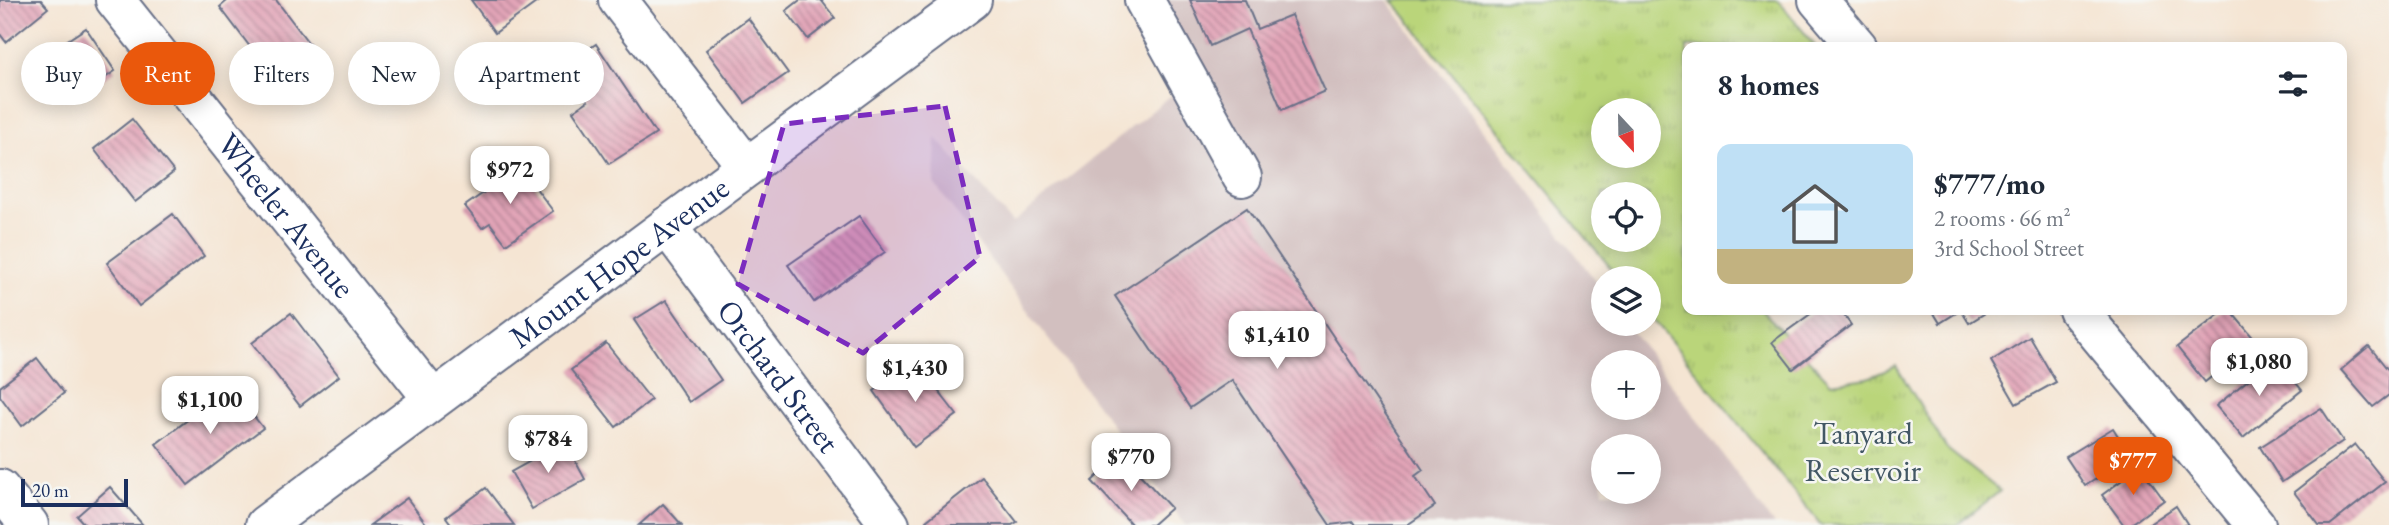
<!DOCTYPE html>
<html lang="en">
<head>
<meta charset="utf-8">
<style>
	:root { --surface:#fff; --page:#f2f2f3; --text:#1f2937; --muted:#747a83; --line:#e0e1e3; --accent:#ea580c }
	body { margin:0; font-family:"EB Garamond",serif; background:var(--page); color:var(--text); height:100vh; display:flex; flex-direction:column; font-size:26px; white-space:nowrap }
	* { box-sizing:border-box; margin:0 }
	p { font-size:23px; color:var(--muted) }
	.icon { flex:none; width:38px; height:38px; fill:none; stroke:currentColor; stroke-width:2; stroke-linecap:round; stroke-linejoin:round }
	.map { position:relative; flex:1; overflow:hidden }
	.side { position:absolute; left:1682px; top:42px; width:665px; height:273px; display:flex; flex-direction:column; background:var(--surface); border-radius:14px; box-shadow:0 4px 18px #0003 }
	.side>* { flex:none }
	.guide { position:absolute; left:21px; top:42px; width:665px; height:63px; display:flex; gap:14px }
	.needle { width:46px; rotate:158deg }
	.buttons { position:absolute; left:1591px; top:98px; display:grid; gap:14px }
	.buttons a { display:grid; place-items:center; width:70px; height:70px; border-radius:50%; background:var(--surface); box-shadow:0 4px 18px #0003; font-size:35px }
	.scale { position:absolute; left:21px; bottom:18px; width:107px; box-sizing:border-box; padding-left:7px; border:4px solid #1b2f5e; border-top:0; font-size:19px; line-height:24px; white-space:nowrap; color:#1b2f5e; -webkit-text-stroke:5px #f6f6f2; paint-order:stroke }
	.price { position:absolute; translate:-50% -60px; padding:0 16px; border-radius:14px; background:#fff; color:#222; font-size:23px; line-height:46px; filter:drop-shadow(0 2px 4px #0008) }
	.price::after { content:''; position:absolute; left:50%; top:42px; width:21px; height:16px; margin-left:-10px; background:inherit; clip-path:polygon(0 0,100% 0,50% 100%) }
	.price.active { background:var(--accent); color:#fff }
	ul { padding:0; list-style:none }
	li { display:flex; align-items:center; gap:21px; height:175px; padding:0 35px }
	li+li { border-top:2px solid var(--line) }
	li span { display:grid; place-items:center; flex:none; width:196px; height:140px; border-radius:14px; color:#555 }
	li>.icon { margin-inline-start:auto }
	span .icon { width:84px; height:84px; fill:#fffc; stroke-width:1 }
	li b { font-size:30px }
	h2 { display:flex; justify-content:space-between; align-items:center; height:84px; padding:0 35px; font-size:30px }
	.pill { padding:0 24px; border-radius:32px; background:var(--surface); box-shadow:0 4px 18px #0003; font-size:24px; line-height:63px }
	.pill.active { background:var(--accent); color:#fff }
	.map>svg:first-child { display:block }
	.industrial { fill:#d2bfbf; fill-rule:evenodd }
	.grass { fill:url(#grass-tufts); stroke:#6a826c; stroke-width:2; fill-rule:evenodd }
	.building { fill:url(#building-back-hatch) }
	.lines { fill:none; stroke-linecap:round; stroke-linejoin:round }
	.minor-casing { stroke:#676f87; stroke-width:42 }
	.tertiary-casing { stroke:#676f87; stroke-width:42 }
	.minor { stroke:#fff; stroke-width:38 }
	.tertiary { stroke:#fff; stroke-width:38 }
	.marked { fill:#7b2cbf; fill-opacity:0.2; stroke:#7b2cbf; stroke-width:5; stroke-dasharray:14 9; stroke-linejoin:round }
	.labels { text-anchor:middle; dominant-baseline:central; stroke-width:5; stroke-linejoin:round; paint-order:stroke }
	.street-label { font-size:32px; fill:#1b2f5e; stroke:#f6f6f2 }
	.park-label { font-size:32px; fill:#435865; stroke:#f6f6f2 }
</style>
</head>
<body>
<div class="map">
<svg width="2389" height="525" viewBox="0 0 2389 525">
	<defs>
		<pattern id="grass-tufts" width="24" height="20" patternUnits="userSpaceOnUse" patternTransform="scale(1.75)"><rect width="24" height="20" fill="#bad57a"/><path d="M3 7l-1-3M5 7V3M7 7l1-3M15 17l-1-3M17 17v-4M19 17l1-3" fill="none" stroke="#9fb76c"/></pattern>
		<pattern id="building-back-hatch" width="6" height="6" patternUnits="userSpaceOnUse" patternTransform="scale(1.75)"><rect width="6" height="6" fill="#e2a4b7"/><path d="M-1 5l2 2M0 0l6 6M5-1l2 2" fill="none" stroke="#b68698"/></pattern>
	</defs>
	<rect width="100%" height="100%" fill="#f6f6f2"/>
	<filter id="ink" filterUnits="userSpaceOnUse"><feTurbulence type="fractalNoise" baseFrequency=".0143" numOctaves="2"/><feDisplacementMap in="SourceGraphic" scale="14" xChannelSelector="R" yChannelSelector="G"/><feConvolveMatrix kernelMatrix="1 2 1 2 8 2 1 2 1" color-interpolation-filters="sRGB"/></filter>
	<filter id="wash" filterUnits="userSpaceOnUse"><feTurbulence type="fractalNoise" baseFrequency=".00686" numOctaves="4" result="noise"/><feDisplacementMap in="SourceGraphic" scale="28" xChannelSelector="R" yChannelSelector="G"/><feGaussianBlur stdDeviation="1.57" result="paint"/><feColorMatrix in="noise" values="0 0 0 0 0 0 0 0 0 0 0 0 0 0 0 0 0 1.4 0 .05"/><feComposite in="paint" operator="in"/></filter>
	<g filter="url(#wash)">
		<rect width="100%" height="100%" fill="#f5e5d3"/>
		<path class="industrial" d="M 1127,0 L 1387,0 L 1603,291 L 1603,324 L 1627,324 L 1774,525 L 1185,525 L 934,183 L 936,138 L 1013,223 L 1174,93 ZM 1603,362 L 1648,362 L 1648,408 L 1603,408 ZM 1603,446 L 1648,446 L 1648,492 L 1603,492 Z"/>
		<path class="grass" d="M 1392,0 L 1778,0 L 1816,47 L 1687,47 L 1687,310 L 1762,310 L 1831,383 L 1868,378 L 1896,366 L 1947,449 L 2000,491 L 1957,525 L 1821,525 L 1649,314 L 1648,278 L 1619,278 ZM 1603,110 L 1648,110 L 1648,156 L 1603,156 ZM 1603,194 L 1648,194 L 1648,240 L 1603,240 Z"/>
		<g id="blocks">
			<g class="building">
				<path d="M 0,0 L 41,0 L 48,8 L 6,42 L 0,34 Z"/>
				<path d="M 228,0 L 276,0 L 323,62 L 284,92 L 220,7 Z"/>
				<path d="M 471,0 L 540,0 L 495,33 Z"/>
				<path d="M 800,0 L 821,0 L 835,18 L 808,39 L 786,11 Z"/>
				<path d="M 1190,0 L 1245,0 L 1257,29 L 1291,15 L 1325,91 L 1282,110 L 1247,29 L 1210,46 Z"/>
				<path d="M 748,18 L 788,73 L 745,103 L 706,50 Z"/>
				<path d="M 86,28 L 115,71 L 74,99 L 45,55 Z"/>
				<path d="M 596,44 L 656,134 L 609,164 L 573,111 L 588,101 L 564,66 Z"/>
				<path d="M 132,119 L 174,172 L 135,202 L 94,149 Z"/>
				<path d="M 520,167 L 553,211 L 506,244 L 490,223 L 482,228 L 465,206 Z"/>
				<path d="M 1247,208 L 1423,470 L 1415,476 L 1435,506 L 1407,525 L 1356,525 L 1354,522 L 1330,525 L 1232,380 L 1190,408 L 1115,296 Z"/>
				<path d="M 173,214 L 204,256 L 139,306 L 107,263 Z"/>
				<path d="M 859,216 L 885,252 L 814,302 L 788,265 Z"/>
				<path d="M 666,300 L 721,380 L 689,402 L 634,320 Z"/>
				<path d="M 1816,310 L 1840,310 L 1851,325 L 1793,369 L 1772,342 Z"/>
				<path d="M 1932,310 L 1990,310 L 1969,323 L 1961,310 L 1940,323 Z"/>
				<path d="M 2225,310 L 2230,310 L 2256,341 L 2205,382 L 2177,347 Z"/>
				<path d="M 291,313 L 339,376 L 300,406 L 252,343 Z"/>
				<path d="M 2030,337 L 2056,382 L 2016,404 L 1991,361 Z"/>
				<path d="M 606,343 L 651,400 L 616,427 L 571,370 Z"/>
				<path d="M 2369,346 L 2389,371 L 2389,395 L 2373,407 L 2341,370 Z"/>
				<path d="M 37,358 L 64,393 L 22,426 L 0,396 L 0,387 Z"/>
				<path d="M 2275,358 L 2302,390 L 2243,438 L 2216,406 Z"/>
				<path d="M 915,361 L 957,415 L 914,447 L 874,391 Z"/>
				<path d="M 231,387 L 263,428 L 188,485 L 156,444 Z"/>
				<path d="M 2321,408 L 2343,441 L 2282,482 L 2260,447 Z"/>
				<path d="M 2113,428 L 2131,457 L 2085,486 L 2066,457 Z"/>
				<path d="M 565,442 L 585,479 L 532,509 L 511,472 Z"/>
				<path d="M 2355,444 L 2385,482 L 2330,525 L 2319,525 L 2294,492 Z"/>
				<path d="M 1121,454 L 1171,508 L 1152,525 L 1132,525 L 1092,481 Z"/>
				<path d="M 2140,467 L 2164,500 L 2130,525 L 2124,525 L 2102,495 Z"/>
				<path d="M 982,477 L 1017,522 L 1012,525 L 929,525 L 926,521 Z"/>
				<path d="M 110,487 L 143,525 L 85,525 L 77,516 Z"/>
				<path d="M 486,488 L 514,525 L 452,525 L 446,517 Z"/>
				<path d="M 407,498 L 427,525 L 370,525 Z"/>
				<path d="M 663,504 L 682,525 L 639,525 Z"/>
				<path d="M 2176,506 L 2188,525 L 2148,525 Z"/>
			</g>
		</g>
	</g>
	<g filter="url(#ink)">
		<use href="#blocks" fill-opacity="0" stroke="#676f87" stroke-width="2"/>
		<g class="lines">
			<g class="minor-casing">
				<g id="minor">
					<path id="s1" d="M 115,0 L 432,398"/>
					<path d="M 618,0 L 747,167"/>
					<path d="M 1144,0 L 1242,177"/>
					<path d="M 1818,0 L 1858,47"/>
					<path id="s2" d="M 667,226 L 890,525"/>
					<path d="M 2078,310 L 2256,525"/>
					<path d="M 0,489 L 29,525"/>
				</g>
			</g>
			<g class="tertiary-casing">
				<g id="tertiary">
					<path id="s3" d="M 265,525 L 972,0"/>
				</g>
			</g>
			<use href="#minor" class="minor"/>
			<use href="#tertiary" class="tertiary"/>
		</g>
	</g>
	<path class="marked" d="M 945,106 L 980,257 L 863,353 L 738,284 L 784,124 Z"/>
	<g class="labels">
		<g class="street-label">
			<text stroke="none"><textPath href="#s1" startOffset="275">Wheeler Avenue</textPath></text>
			<text stroke="none"><textPath href="#s3" startOffset="441">Mount Hope Avenue</textPath></text>
			<text stroke="none"><textPath href="#s2" startOffset="187">Orchard Street</textPath></text>
		</g>
		<g class="park-label">
			<text x="1863" y="433">Tanyard<tspan x="1863" dy="37">Reservoir</tspan></text>
		</g>
	</g>
</svg>
<div class="buttons">
<a><svg class="needle" viewBox="-14 -14 28 28"><path d="M0-13l5 13h-10z" fill="#e53935"/><path d="M0 13l5-13h-10z" fill="#747a83"/></svg></a>
<a><svg class="icon" aria-label="locate" viewBox="0 0 24 24"><circle cx="12" cy="12" r="6"/><path d="M12 2v4M12 18v4M2 12h4M18 12h4"/></svg></a>
<a><svg class="icon" aria-label="layers" viewBox="0 0 24 24"><path d="M12 4l9 5-9 5-9-5zM3 14l9 5 9-5"/></svg></a>
<a>+</a>
<a>−</a>
</div>
<div class="scale">20 m</div>
<b class="price" style="left:510px;top:206px">$972</b>
<b class="price" style="left:1277px;top:371px">$1,410</b>
<b class="price" style="left:2259px;top:398px">$1,080</b>
<b class="price" style="left:915px;top:404px">$1,430</b>
<b class="price" style="left:210px;top:436px">$1,100</b>
<b class="price" style="left:548px;top:475px">$784</b>
<b class="price" style="left:1131px;top:493px">$770</b>
<b class="price active" style="left:2133px;top:497px">$777</b>
<div class="guide">
<a class="pill">Buy</a>
<a class="pill active">Rent</a>
<a class="pill">Filters</a>
<a class="pill">New</a>
<a class="pill">Apartment</a>
</div>
<section class="side">
<h2>8 homes<svg class="icon" aria-label="filters" viewBox="0 0 24 24"><path d="M4 7h16M4 17h16"/><circle cx="9" cy="7" r="2"/><circle cx="15" cy="17" r="2"/></svg></h2>
<ul>
<li><span style="background:linear-gradient(#bfe0f5 75%,#c2b280 0)"><svg class="icon" aria-label="home" viewBox="0 0 24 24"><path d="M3 11l9-7 9 7M6 9v11h12V9"/></svg></span><div><b>$777/mo</b><p>2 rooms · 66 m²</p><p>3rd School Street</p></div></li>
</ul>
</section>
</div>
</body>
</html>
